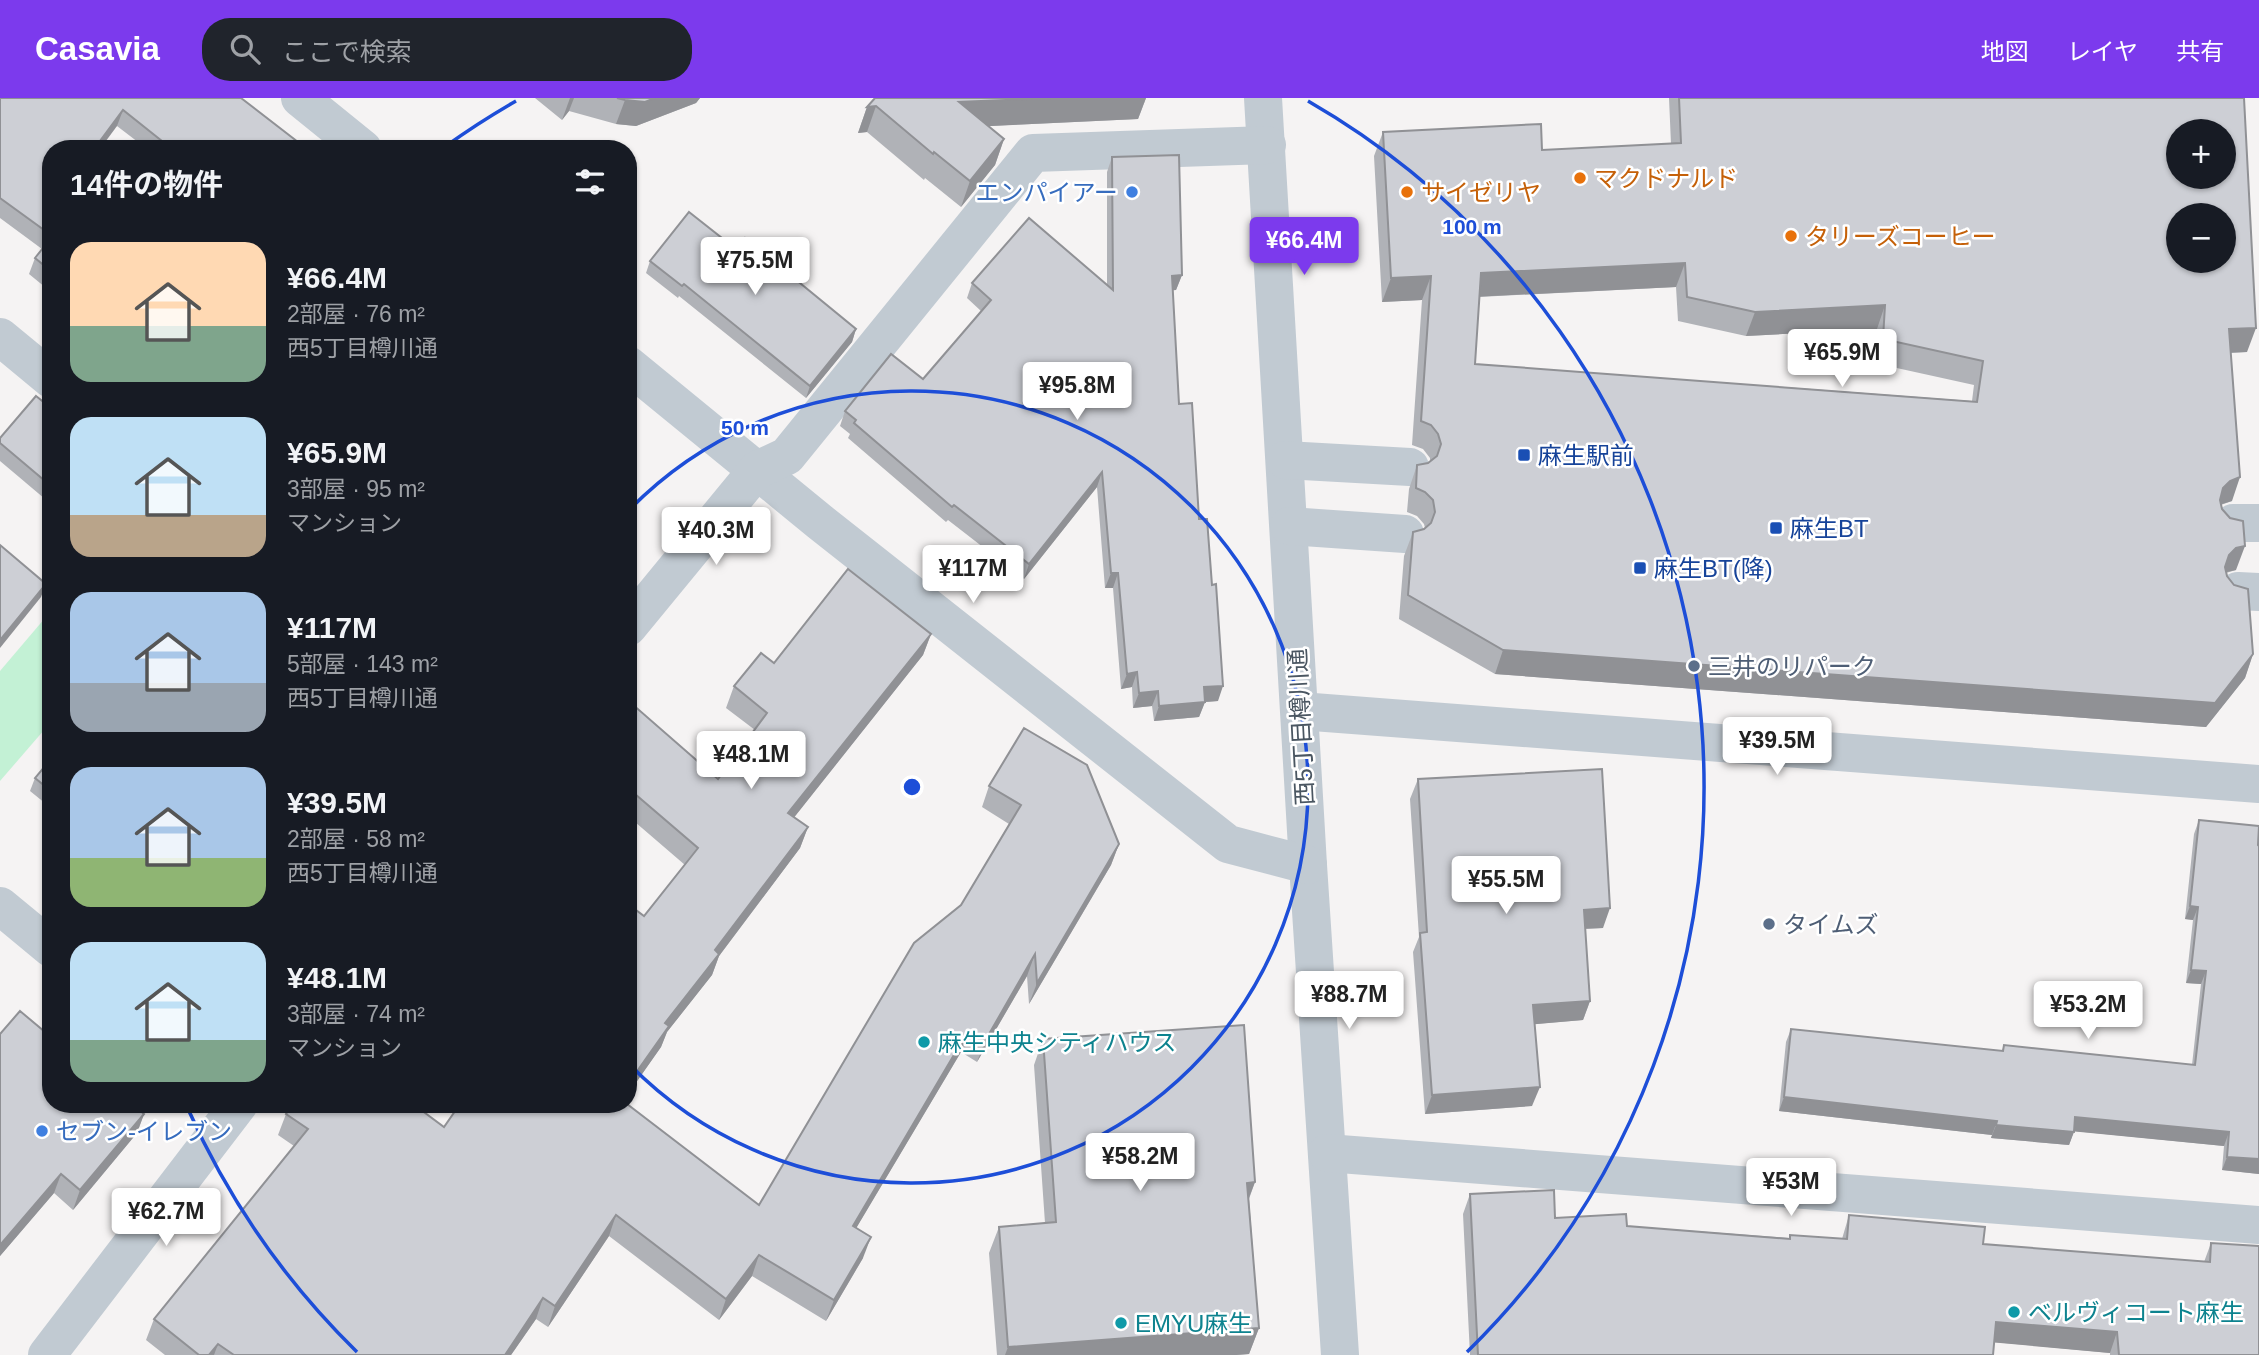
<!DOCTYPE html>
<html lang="ja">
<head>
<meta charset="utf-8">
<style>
	:root { --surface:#171b24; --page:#20242c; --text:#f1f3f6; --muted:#9ea1a6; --accent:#7c3aed }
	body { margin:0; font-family:Helvetica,"Noto Sans JP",sans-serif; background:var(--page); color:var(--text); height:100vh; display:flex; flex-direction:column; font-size:26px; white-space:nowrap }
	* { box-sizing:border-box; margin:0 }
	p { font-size:23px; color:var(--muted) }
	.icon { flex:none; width:38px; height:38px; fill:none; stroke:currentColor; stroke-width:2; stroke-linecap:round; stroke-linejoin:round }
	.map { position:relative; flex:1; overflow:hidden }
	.details { position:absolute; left:42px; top:42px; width:595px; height:973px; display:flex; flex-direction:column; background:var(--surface); border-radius:28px; box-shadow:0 2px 5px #0004 }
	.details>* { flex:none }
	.fabs { position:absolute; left:2166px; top:21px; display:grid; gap:14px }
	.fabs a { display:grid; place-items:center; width:70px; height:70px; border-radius:50%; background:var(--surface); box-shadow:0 2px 5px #0004; font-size:35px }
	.price { position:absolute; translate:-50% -60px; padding:0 16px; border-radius:7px; background:#fff; color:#222; font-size:23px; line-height:46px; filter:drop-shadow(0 2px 4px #0008) }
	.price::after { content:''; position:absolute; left:50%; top:42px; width:21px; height:16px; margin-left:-10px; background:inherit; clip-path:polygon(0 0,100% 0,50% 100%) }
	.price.active { background:var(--accent); color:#fff }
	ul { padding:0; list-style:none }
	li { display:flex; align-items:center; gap:21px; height:175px; padding:0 28px }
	li span { display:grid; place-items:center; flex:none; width:196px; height:140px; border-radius:21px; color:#555 }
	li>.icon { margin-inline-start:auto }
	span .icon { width:84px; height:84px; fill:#fffc; stroke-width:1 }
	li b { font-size:30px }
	h2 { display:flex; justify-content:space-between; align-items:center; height:84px; padding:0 28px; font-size:30px }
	header { display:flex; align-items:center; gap:42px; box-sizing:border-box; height:98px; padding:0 35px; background:var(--accent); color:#fff }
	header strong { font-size:33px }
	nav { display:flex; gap:38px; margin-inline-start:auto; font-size:24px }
	.search { width:490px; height:63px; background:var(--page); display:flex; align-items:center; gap:18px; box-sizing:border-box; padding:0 24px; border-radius:28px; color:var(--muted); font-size:26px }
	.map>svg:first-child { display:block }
	.green { fill:#c3f1d5 }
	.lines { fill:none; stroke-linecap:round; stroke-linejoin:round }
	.minor { stroke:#c1cad2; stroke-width:38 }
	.wall { fill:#b0b2b7; fill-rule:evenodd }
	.shaded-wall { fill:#909195 }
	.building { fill:#cdcfd5; stroke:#909195; stroke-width:2; fill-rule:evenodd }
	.ring { fill:none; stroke:#1d4ed8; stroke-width:3.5 }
	.food-dot { fill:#e8710a; stroke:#fff; stroke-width:2.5 }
	.shop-dot { fill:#3f7fe0; stroke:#fff; stroke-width:2.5 }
	.transit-dot { fill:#1a4fb4; stroke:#fff; stroke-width:2.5 }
	.service-dot { fill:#5c6f8a; stroke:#fff; stroke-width:2.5 }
	.culture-dot { fill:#0f9aa8; stroke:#fff; stroke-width:2.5 }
	.labels { text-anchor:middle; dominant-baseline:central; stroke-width:5; stroke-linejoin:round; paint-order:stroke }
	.food-label { font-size:24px; fill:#c56008; stroke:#fff; text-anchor:start }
	.shop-label { font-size:24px; fill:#366cbe; stroke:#fff; text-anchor:end }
	.transit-label { font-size:24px; fill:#164399; stroke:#fff; text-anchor:start }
	.service-label { font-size:24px; fill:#4e5e75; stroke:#fff; text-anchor:start }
	.street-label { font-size:24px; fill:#4a5661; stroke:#fff }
	.culture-label { font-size:24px; fill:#0d838f; stroke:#fff; text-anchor:start }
	.centre { fill:#1d4ed8; stroke:#fff; stroke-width:3.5 }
	.ring-label { font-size:21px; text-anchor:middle; font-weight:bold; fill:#1d4ed8; stroke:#fff; stroke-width:5; stroke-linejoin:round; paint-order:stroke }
</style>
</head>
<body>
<header>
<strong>Casavia</strong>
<div class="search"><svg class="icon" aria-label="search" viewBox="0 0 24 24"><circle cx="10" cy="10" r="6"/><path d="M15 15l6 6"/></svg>ここで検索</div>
<nav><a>地図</a><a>レイヤ</a><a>共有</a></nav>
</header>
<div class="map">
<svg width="2259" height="1257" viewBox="0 0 2259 1257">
	<rect width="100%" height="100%" fill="#f5f3f3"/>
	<path class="green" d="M 51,513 L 51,624 L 0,683 L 0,573 Z"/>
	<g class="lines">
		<g class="minor">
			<path d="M 300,0 L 363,51"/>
			<path d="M 1263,0 L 1308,767 L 1340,1257"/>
			<path d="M 0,239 L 51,281"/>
			<path d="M 628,267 L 820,424 L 1228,746 L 1308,767"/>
			<path d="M 1285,362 L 1410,369"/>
			<path d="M 2233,425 L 2259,425"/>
			<path d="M 1289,428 L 1405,436"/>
			<path d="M 2238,493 L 2259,494"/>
			<path d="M 628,529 L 757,372 L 787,358 L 1033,55 L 1267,47"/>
			<path d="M 1300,613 L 2259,686"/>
			<path d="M 0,808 L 51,850"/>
			<path d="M 1327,1055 L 2259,1127"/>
			<path d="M 47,1257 L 239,1006"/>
		</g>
	</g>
	<g class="wall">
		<path d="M 0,0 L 241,0 L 307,51 L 147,51 L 117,28 L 51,51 L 51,194 L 29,176 L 35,160 L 42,151 L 0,120 Z"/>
		<path d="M 535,0 L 700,0 L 696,5 L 636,28 L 616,26 L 569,13 L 562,22 Z"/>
		<path d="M 875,0 L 1146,0 L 1138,21 L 988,28 L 1004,41 L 995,67 L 961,109 L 925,80 L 924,82 L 867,34 L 858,35 L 867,9 Z"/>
		<path d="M 1669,0 L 2244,0 L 2247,254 L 2231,255 L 2232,403 L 2221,407 L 2236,472 L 2226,475 L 2253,556 L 2245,580 L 2206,629 L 1495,576 L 1399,521 L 1404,458 L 1413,434 L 1425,430 L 1424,426 L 1417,418 L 1407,414 L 1409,391 L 1417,367 L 1428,365 L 1430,363 L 1430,360 L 1423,351 L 1412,347 L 1422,202 L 1382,204 L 1374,58 L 1383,34 L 1542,52 L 1671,46 ZM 1676,189 L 1678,223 L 1746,238 L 1877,231 L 1874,265 L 1974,287 L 1972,303 L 1475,266 L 1479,199 Z"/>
		<path d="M 1112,59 L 1182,177 L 1176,192 L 1173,192 L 1179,306 L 1199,421 L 1218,603 L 1205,604 L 1199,619 L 1154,623 L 1152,608 L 1133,610 L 1132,589 L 1121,591 L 1113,490 L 1105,490 L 1097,389 L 1024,481 L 948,422 L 946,424 L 848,340 L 850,336 L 840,328 L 845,313 L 923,281 L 981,213 L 967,200 L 972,185 L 1107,187 L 1107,74 Z"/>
		<path d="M 736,151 L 856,231 L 852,244 L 806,300 L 679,198 L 678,200 L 646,175 L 650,163 Z"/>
		<path d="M 51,310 L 51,406 L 0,363 L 0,340 Z"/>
		<path d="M 931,536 L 923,557 L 794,719 L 808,729 L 800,750 L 719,858 L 712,877 L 667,934 L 661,949 L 628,996 L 628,806 L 644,818 L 685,767 L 628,718 L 628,608 L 718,681 L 755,632 L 726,610 L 734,588 L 774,565 Z"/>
		<path d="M 51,635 L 51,657 L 44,651 Z"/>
		<path d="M 51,661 L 51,710 L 30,693 L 35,680 Z"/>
		<path d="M 1418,681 L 1603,830 L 1585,831 L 1590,903 L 1583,922 L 1535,926 L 1532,1008 L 1425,1016 L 1413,854 L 1419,839 L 1410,701 Z"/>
		<path d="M 989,688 L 1119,746 L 1111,767 L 1029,906 L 1027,878 L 977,964 L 961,954 L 856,1130 L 863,1160 L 826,1223 L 752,1178 L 719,1222 L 609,1138 L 548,1229 L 536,1221 L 511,1257 L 165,1257 L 146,1242 L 154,1221 L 294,1048 L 278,1037 L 286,1016 L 444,1029 L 759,1107 L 961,807 L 1009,726 L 982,709 Z"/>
		<path d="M 2199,722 L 2259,748 L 2259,1076 L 2222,1072 L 2224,1048 L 2074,1033 L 2069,1047 L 1991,1040 L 1992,1037 L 1779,1013 L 1786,944 L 1791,931 L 2002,953 L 2004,947 L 2192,967 L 2201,886 L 2186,885 L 2193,822 L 2185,821 L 2194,736 Z"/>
		<path d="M 0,936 L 144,1016 L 137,1035 L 73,1112 L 54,1095 L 0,1158 Z"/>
		<path d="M 1043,941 L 1255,1084 L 1249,1101 L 1259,1230 L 1249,1256 L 1236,1257 L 997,1257 L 989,1155 L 999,1129 L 1045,1125 L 1034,967 Z"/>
		<path d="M 1470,1096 L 1555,1120 L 1627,1128 L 1789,1140 L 1790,1137 L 1842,1141 L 1849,1117 L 1983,1146 L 2204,1164 L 2211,1145 L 2259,1257 L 2110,1257 L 2110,1255 L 1994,1244 L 1993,1257 L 1470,1257 L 1463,1116 Z"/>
	</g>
	<g class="shaded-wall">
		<path d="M 570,0 L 574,0 L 569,13 L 562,22 Z"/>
		<path d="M 655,0 L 700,0 L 696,5 L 636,28 L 616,26 L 625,2 Z"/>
		<path d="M 1051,0 L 1146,0 L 1138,21 L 950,30 L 959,4 Z"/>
		<path d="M 876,8 L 867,34 L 858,35 L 867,9 Z"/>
		<path d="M 123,12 L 117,28 L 100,51 L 94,51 Z"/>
		<path d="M 1004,41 L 995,67 L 961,109 L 970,83 Z"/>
		<path d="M 1685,165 L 1676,189 L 1472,199 L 1481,175 Z"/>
		<path d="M 1182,177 L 1176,192 L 1167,193 L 1172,178 Z"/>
		<path d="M 1431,178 L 1422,202 L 1382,204 L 1391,180 Z"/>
		<path d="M 1885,207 L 1877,231 L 1746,238 L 1755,214 Z"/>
		<path d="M 2256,230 L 2247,254 L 2220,255 L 2229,231 Z"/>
		<path d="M 856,231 L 852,244 L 806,300 L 810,288 Z"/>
		<path d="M 1102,374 L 1097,389 L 1024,481 L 1029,466 Z"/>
		<path d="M 2240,379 L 2232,403 L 2222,406 L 2214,414 L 2223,390 L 2230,383 Z"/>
		<path d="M 2245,448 L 2236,472 L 2227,474 L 2220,481 L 2229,457 L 2236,450 Z"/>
		<path d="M 1111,475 L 1118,475 L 1113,490 L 1105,490 Z"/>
		<path d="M 46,486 L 41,499 L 0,550 L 0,542 Z"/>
		<path d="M 931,536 L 923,557 L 781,736 L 788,715 Z"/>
		<path d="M 1503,552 L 2253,556 L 2245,580 L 2206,629 L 1495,576 Z"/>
		<path d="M 1137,574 L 1132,589 L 1121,591 L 1127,576 Z"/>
		<path d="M 1223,588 L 1218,603 L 1205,604 L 1199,619 L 1154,623 L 1159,608 L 1204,589 Z"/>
		<path d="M 1158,593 L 1152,608 L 1133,610 L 1139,595 Z"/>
		<path d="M 808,729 L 800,750 L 719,858 L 712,877 L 667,934 L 661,949 L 628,996 L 628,986 L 665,925 L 715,852 Z"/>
		<path d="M 1119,746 L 1111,767 L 1029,906 L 1037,885 Z"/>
		<path d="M 2190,808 L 2198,809 L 2193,822 L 2185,821 Z"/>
		<path d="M 1610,810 L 1603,830 L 1577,831 L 1584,812 Z"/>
		<path d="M 1035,856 L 1027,878 L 977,964 L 985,943 Z"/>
		<path d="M 2191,872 L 2206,873 L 2201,886 L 2186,885 Z"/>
		<path d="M 1590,903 L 1583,922 L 1526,927 L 1533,907 Z"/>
		<path d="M 968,933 L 961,954 L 845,1149 L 853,1128 Z"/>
		<path d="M 1540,989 L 1532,1008 L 1425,1016 L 1432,997 Z"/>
		<path d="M 1784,999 L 1997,1023 L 1992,1037 L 1779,1013 Z"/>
		<path d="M 144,1016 L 137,1035 L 73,1112 L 80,1092 Z"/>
		<path d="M 2075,1019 L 2229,1034 L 2224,1048 L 2070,1033 Z"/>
		<path d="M 1996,1027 L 2074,1034 L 2069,1047 L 1991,1040 Z"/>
		<path d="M 2227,1059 L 2259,1061 L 2259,1076 L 2222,1072 Z"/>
		<path d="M 61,1076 L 54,1095 L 0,1158 L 0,1147 Z"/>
		<path d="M 1255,1084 L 1245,1110 L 1247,1085 Z"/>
		<path d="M 616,1117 L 609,1138 L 548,1229 L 555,1208 Z"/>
		<path d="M 871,1139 L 863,1160 L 826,1223 L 834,1202 Z"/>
		<path d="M 759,1157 L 752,1178 L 719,1222 L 726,1201 Z"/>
		<path d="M 543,1200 L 536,1221 L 511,1257 L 505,1257 Z"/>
		<path d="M 1996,1224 L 2117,1234 L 2110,1255 L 1989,1244 Z"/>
		<path d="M 1259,1230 L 1249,1256 L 1236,1257 L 1005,1257 L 1008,1249 Z"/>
		<path d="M 218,1246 L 214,1257 L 209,1257 Z"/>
	</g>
	<g class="building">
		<path d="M 0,0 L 241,0 L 307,51 L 172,51 L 123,12 L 94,51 L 51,51 L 51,137 L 0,100 Z"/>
		<path d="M 617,0 L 655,0 L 645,4 L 625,2 Z"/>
		<path d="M 875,0 L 1051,0 L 959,4 L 1004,41 L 970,83 L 934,54 L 933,56 L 876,8 L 867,9 Z"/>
		<path d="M 1679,0 L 2244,0 L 2256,230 L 2229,231 L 2240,379 L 2230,383 L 2223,390 L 2220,402 L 2222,411 L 2230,420 L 2243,423 L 2245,448 L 2236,450 L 2229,457 L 2225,469 L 2227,478 L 2234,487 L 2248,491 L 2253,556 L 2215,605 L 1503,552 L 1408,497 L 1413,434 L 1424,431 L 1431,425 L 1435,414 L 1433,402 L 1425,394 L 1416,390 L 1417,367 L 1428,365 L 1437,358 L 1441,346 L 1438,336 L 1431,327 L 1421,323 L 1431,178 L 1391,180 L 1383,34 L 1541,26 L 1542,52 L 1681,45 ZM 2179,33 L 2224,33 L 2224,79 L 2179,79 ZM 2179,117 L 2224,117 L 2224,163 L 2179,163 ZM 1685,165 L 1687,199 L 1755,214 L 1885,207 L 1883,241 L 1983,263 L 1977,304 L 1475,266 L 1481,175 Z"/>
		<path d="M 1179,57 L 1182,177 L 1172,178 L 1179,306 L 1192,305 L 1199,421 L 1207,421 L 1212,487 L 1216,486 L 1223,588 L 1204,589 L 1205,604 L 1159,608 L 1158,593 L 1139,595 L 1137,574 L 1127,576 L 1118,475 L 1111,475 L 1102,374 L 1029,466 L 954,407 L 952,409 L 854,325 L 856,322 L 845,313 L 891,256 L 923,281 L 991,202 L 972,185 L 1029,120 L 1113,192 L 1112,59 Z"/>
		<path d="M 689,114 L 736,151 L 745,140 L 856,231 L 810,288 L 684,186 L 682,188 L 650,163 Z"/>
		<path d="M 51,140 L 51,173 L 35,160 Z"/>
		<path d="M 36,298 L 51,310 L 51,388 L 0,345 L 0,340 Z"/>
		<path d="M 0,447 L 46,486 L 0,542 Z"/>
		<path d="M 848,471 L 931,536 L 788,715 L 808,729 L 715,852 L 719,856 L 665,925 L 669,928 L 628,986 L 628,806 L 644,818 L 698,750 L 628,690 L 628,608 L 631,605 L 718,681 L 767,615 L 734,588 L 761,555 L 774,565 Z"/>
		<path d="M 1024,630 L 1087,667 L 1119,746 L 1037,885 L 1035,856 L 985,943 L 968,933 L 853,1128 L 871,1139 L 834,1202 L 759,1157 L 726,1201 L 616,1117 L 555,1208 L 543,1200 L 505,1257 L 234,1257 L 218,1246 L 209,1257 L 199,1257 L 154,1221 L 308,1031 L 286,1016 L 293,1006 L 413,1006 L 444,1029 L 460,1006 L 627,1006 L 759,1107 L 914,845 L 961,807 L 1021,707 L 989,688 Z"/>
		<path d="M 51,661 L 51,693 L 35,680 Z"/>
		<path d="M 1602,671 L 1610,810 L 1584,812 L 1590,903 L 1533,907 L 1540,989 L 1432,997 L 1420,835 L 1427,834 L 1418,681 Z"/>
		<path d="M 2199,722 L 2259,728 L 2258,747 L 2259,748 L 2259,1061 L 2227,1059 L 2229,1034 L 2075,1019 L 2074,1034 L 1996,1027 L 1997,1023 L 1784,999 L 1791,931 L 2003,953 L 2004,947 L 2195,967 L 2206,873 L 2191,872 L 2198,809 L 2190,808 Z"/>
		<path d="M 20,913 L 51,939 L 51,1006 L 133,1006 L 144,1016 L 80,1092 L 61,1076 L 0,1147 L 0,936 Z"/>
		<path d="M 1244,927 L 1255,1084 L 1247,1085 L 1259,1230 L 1008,1249 L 999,1129 L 1056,1124 L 1043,941 Z"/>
		<path d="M 1554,1092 L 1555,1120 L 1626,1116 L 1627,1128 L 1790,1141 L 1790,1137 L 1847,1141 L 1849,1117 L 1985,1129 L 1983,1146 L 2210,1164 L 2211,1145 L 2259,1148 L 2259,1257 L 2119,1257 L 2117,1234 L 1996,1224 L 1993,1257 L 1478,1257 L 1470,1096 Z"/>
	</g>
	<g class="ring">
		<path d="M630 411A396 396 0 1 1 630 967"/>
		<path d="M357 1254A792 792 0 0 1 188 1011M446 48A792 792 0 0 1 516 3M1308 3A792 792 0 0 1 1467 1254"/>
	</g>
	<g class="food-dot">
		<circle cx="1580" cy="80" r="7"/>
		<circle cx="1407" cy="94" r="7"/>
		<circle cx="1791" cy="138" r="7"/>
	</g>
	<g class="shop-dot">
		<circle cx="1132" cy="94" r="7"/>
		<circle cx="42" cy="1033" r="7"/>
	</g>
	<g class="transit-dot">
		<rect x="1517" y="350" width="14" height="14" rx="3.5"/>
		<rect x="1769" y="423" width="14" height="14" rx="3.5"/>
		<rect x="1633" y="463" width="14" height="14" rx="3.5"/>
	</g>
	<g class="service-dot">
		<circle cx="1694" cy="568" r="7"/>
		<circle cx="1769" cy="826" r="7"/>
	</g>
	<g class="culture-dot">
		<circle cx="924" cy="944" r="7"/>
		<circle cx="2014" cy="1214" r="7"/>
		<circle cx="1121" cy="1225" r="7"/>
	</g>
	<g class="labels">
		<g class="food-label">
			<text x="1594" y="80">マクドナルド</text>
			<text x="1421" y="94">サイゼリヤ</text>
			<text x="1805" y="138">タリーズコーヒー</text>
		</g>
		<g class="shop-label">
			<text x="1118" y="94">エンパイアー</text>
			<text x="56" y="1033" text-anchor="start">セブン-イレブン</text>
		</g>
		<g class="transit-label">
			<text x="1538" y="357">麻生駅前</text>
			<text x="1790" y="430">麻生BT</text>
			<text x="1654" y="470">麻生BT(降)</text>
		</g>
		<g class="service-label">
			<text x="1708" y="568">三井のリパーク</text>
			<text x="1783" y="826">タイムズ</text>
		</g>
		<g class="street-label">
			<text transform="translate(1301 629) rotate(-93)">西5丁目樽川通</text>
		</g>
		<g class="culture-label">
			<text x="938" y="944">麻生中央シティハウス</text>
			<text x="2028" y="1214">ベルヴィコート麻生</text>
			<text x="1135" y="1225">EMYU麻生</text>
		</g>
	</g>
	<circle cx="912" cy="689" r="10" class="centre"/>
	<g class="ring-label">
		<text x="1472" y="136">100 m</text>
		<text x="745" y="337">50 m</text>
	</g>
</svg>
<div class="fabs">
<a>+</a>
<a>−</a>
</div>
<b class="price active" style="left:1304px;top:179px">¥66.4M</b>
<b class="price" style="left:755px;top:199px">¥75.5M</b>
<b class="price" style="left:1842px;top:291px">¥65.9M</b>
<b class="price" style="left:1077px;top:324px">¥95.8M</b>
<b class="price" style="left:716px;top:469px">¥40.3M</b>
<b class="price" style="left:973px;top:507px">¥117M</b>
<b class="price" style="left:1777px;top:679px">¥39.5M</b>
<b class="price" style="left:751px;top:693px">¥48.1M</b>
<b class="price" style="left:1506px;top:818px">¥55.5M</b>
<b class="price" style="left:1349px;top:933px">¥88.7M</b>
<b class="price" style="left:2088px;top:943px">¥53.2M</b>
<b class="price" style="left:1140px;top:1095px">¥58.2M</b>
<b class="price" style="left:1791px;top:1120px">¥53M</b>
<b class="price" style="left:166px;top:1150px">¥62.7M</b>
<section class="details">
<h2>14件の物件<svg class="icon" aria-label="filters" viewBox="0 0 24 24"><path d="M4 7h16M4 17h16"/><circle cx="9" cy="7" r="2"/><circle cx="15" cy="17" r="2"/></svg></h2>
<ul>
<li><span style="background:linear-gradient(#ffd9b3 60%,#7fa58c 0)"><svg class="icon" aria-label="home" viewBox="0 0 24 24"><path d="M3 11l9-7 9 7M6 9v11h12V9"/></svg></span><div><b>¥66.4M</b><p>2部屋 · 76 m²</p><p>西5丁目樽川通</p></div></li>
<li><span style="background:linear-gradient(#bfe0f5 70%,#b9a48a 0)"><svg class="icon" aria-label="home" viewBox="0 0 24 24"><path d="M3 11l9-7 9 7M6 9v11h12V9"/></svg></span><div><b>¥65.9M</b><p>3部屋 · 95 m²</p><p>マンション</p></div></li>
<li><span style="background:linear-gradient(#a9c7e8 65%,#9aa5b1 0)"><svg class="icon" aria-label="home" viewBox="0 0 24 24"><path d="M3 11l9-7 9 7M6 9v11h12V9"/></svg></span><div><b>¥117M</b><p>5部屋 · 143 m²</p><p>西5丁目樽川通</p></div></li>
<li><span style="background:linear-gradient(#a9c7e8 65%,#8fb573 0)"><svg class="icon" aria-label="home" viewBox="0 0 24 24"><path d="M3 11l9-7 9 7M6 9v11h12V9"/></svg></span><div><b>¥39.5M</b><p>2部屋 · 58 m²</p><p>西5丁目樽川通</p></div></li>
<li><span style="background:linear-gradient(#bfe0f5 70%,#7fa58c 0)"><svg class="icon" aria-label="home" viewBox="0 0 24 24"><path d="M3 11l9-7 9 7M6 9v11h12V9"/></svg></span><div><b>¥48.1M</b><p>3部屋 · 74 m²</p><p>マンション</p></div></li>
</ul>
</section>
</div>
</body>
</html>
